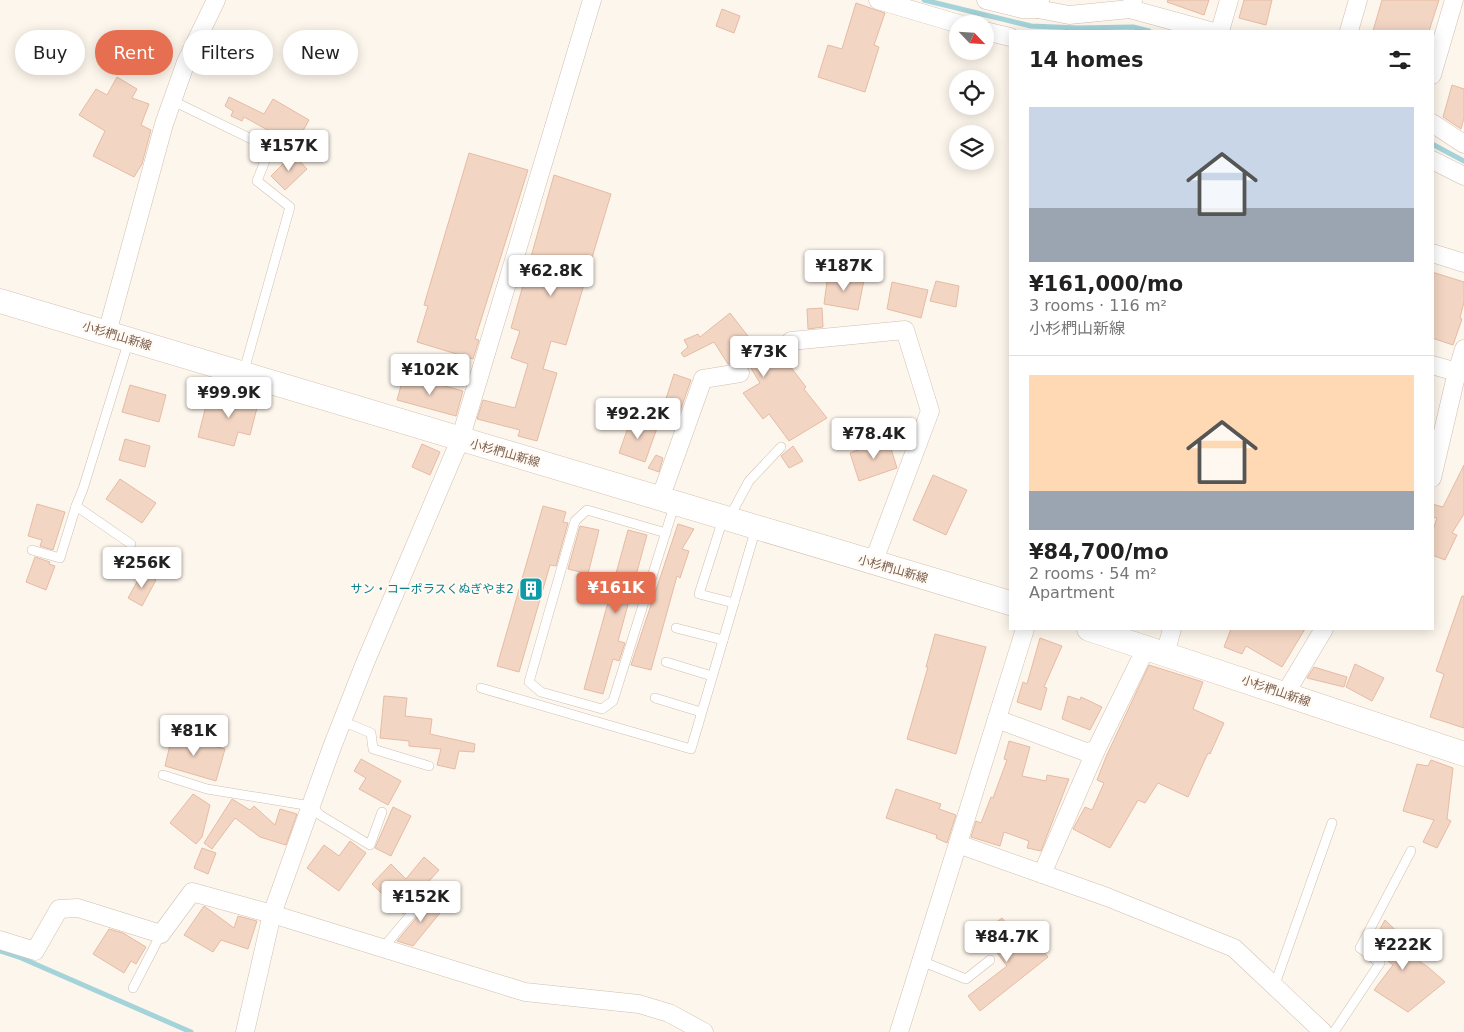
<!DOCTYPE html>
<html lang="en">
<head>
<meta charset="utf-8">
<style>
	:root { --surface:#fff; --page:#f6f6f6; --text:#222; --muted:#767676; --line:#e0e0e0; --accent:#e76f51 }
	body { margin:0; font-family:"DejaVu Sans","Noto Sans JP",sans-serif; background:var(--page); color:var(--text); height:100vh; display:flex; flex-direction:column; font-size:19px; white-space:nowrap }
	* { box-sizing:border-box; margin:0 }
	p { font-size:16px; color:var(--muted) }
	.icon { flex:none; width:28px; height:28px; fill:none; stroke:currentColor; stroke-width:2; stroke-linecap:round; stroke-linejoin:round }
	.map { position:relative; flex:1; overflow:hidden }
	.drawer { position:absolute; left:1009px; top:30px; width:425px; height:600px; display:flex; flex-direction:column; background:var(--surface); border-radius:0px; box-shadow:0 2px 12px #0003 }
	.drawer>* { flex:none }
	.top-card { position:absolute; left:15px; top:30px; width:475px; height:45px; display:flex; gap:10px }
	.needle { width:32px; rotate:115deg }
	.fabs { position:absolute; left:949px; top:15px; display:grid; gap:10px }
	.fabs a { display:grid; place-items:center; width:45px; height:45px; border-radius:50%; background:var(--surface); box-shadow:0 2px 12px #0003; font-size:25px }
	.price { position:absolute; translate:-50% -42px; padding:0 11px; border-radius:5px; background:#fff; color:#222; font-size:16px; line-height:32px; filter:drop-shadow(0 1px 2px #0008) }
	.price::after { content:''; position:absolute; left:50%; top:30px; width:15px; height:11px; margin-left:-8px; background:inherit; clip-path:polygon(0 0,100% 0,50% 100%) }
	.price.selected { background:var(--accent); color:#fff }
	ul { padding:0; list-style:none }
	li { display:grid; align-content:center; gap:10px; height:265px; padding:0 20px }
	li+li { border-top:1px solid var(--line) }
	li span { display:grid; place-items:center; height:155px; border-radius:0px; color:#555 }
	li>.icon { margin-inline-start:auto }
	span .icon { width:90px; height:90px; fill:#fffc; stroke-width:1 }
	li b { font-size:21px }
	h2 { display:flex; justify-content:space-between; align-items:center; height:60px; padding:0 20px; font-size:21px }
	.tag { padding:0 18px; border-radius:22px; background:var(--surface); box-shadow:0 2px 12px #0003; font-size:18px; line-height:45px }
	.tag.selected { background:var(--accent); color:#fff }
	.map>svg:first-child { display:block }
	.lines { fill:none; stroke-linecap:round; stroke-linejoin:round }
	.stream { stroke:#a5d3da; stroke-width:5 }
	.building { fill:#f3d5c3; stroke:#e6bba3 }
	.lane-casing { stroke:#d1beb0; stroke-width:10 }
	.street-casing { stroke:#d1beb0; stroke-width:19 }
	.secondary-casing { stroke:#d6c0b0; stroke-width:25 }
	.lane { stroke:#fff; stroke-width:9 }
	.street { stroke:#fff; stroke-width:18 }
	.secondary { stroke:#fff; stroke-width:24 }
	.labels { text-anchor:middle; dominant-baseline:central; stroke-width:4; stroke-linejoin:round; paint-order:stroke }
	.street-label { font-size:12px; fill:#7a5c4d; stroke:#fffaf3 }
	.culture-label { font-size:12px; fill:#0d838f; stroke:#fffaf3; text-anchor:end }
</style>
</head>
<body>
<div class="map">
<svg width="1464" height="1032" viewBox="0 0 1464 1032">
	<rect width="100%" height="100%" fill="#fdf6ec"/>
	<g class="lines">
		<g class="stream">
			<path d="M 924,0 L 1031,26 L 1078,28 L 1133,27 L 1149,31"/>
			<path d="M 1432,144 L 1464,161"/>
			<path d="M 0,951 L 19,957 L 191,1032"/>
		</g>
	</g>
	<g class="building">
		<path d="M 1168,0 L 1209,0 L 1204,15 L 1167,2 Z"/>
		<path d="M 1244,0 L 1272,0 L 1266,25 L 1239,18 Z"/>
		<path d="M 1382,0 L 1439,0 L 1429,31 L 1373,31 Z"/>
		<path d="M 856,3 L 885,13 L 874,45 L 879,47 L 865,92 L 818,77 L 828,45 L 842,49 Z"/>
		<path d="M 722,9 L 740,16 L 734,33 L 716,26 Z"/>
		<path d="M 117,77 L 137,89 L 132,98 L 149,104 L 141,125 L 151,130 L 142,164 L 134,177 L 93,156 L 105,131 L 79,115 L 96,89 L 107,95 Z"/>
		<path d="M 1452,85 L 1464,89 L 1464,118 L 1461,129 L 1443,117 Z"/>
		<path d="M 229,97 L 264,114 L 273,99 L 309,120 L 295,145 L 244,117 L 242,121 L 231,116 L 233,111 L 225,106 Z"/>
		<path d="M 469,153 L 528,170 L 475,339 L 479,340 L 473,359 L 417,342 L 428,306 L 424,305 Z"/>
		<path d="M 293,154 L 307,169 L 285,190 L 271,176 Z"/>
		<path d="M 554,175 L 611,194 L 566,345 L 551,341 L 543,369 L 557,373 L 537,441 L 518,436 L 520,430 L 477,419 L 483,400 L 515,408 L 528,364 L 511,358 L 520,331 L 511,328 Z"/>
		<path d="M 1432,272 L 1464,282 L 1464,302 L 1460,318 L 1462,319 L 1453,345 L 1432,338 Z"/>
		<path d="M 828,274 L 864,280 L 858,310 L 824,304 Z"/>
		<path d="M 936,281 L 959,286 L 956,307 L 930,301 Z"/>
		<path d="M 892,282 L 928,290 L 921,318 L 887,309 Z"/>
		<path d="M 822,308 L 823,327 L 808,329 L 807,309 Z"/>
		<path d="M 730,313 L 751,340 L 755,339 L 771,358 L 779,352 L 806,387 L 804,389 L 827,418 L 789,441 L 769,414 L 763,419 L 743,393 L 760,383 L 746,360 L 741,363 L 728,364 L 714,342 L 684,357 L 681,353 L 688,347 L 684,340 L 698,334 L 700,337 Z"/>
		<path d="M 674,374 L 691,380 L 679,414 L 663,408 Z"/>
		<path d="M 404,375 L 463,391 L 456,416 L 397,400 Z"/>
		<path d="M 130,385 L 166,395 L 159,422 L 122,412 Z"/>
		<path d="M 244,392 L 260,396 L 250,435 L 238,432 L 234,446 L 198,437 L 208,398 L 240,406 Z"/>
		<path d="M 631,419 L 657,428 L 645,462 L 619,453 Z"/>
		<path d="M 125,439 L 150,446 L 145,467 L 119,460 Z"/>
		<path d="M 888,439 L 897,468 L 859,481 L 850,453 Z"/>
		<path d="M 422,444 L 440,452 L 430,475 L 412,467 Z"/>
		<path d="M 793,446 L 803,461 L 789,468 L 781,456 Z"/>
		<path d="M 656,455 L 663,458 L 659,472 L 648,468 Z"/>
		<path d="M 1464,465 L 1464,514 L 1452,533 L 1457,535 L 1445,560 L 1432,555 L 1432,533 L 1437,518 L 1432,517 L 1432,504 L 1443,507 Z"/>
		<path d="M 933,475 L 967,490 L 946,535 L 913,520 Z"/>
		<path d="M 120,479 L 156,503 L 142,523 L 106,499 Z"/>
		<path d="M 37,504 L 65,512 L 53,550 L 40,546 L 42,540 L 28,536 Z"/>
		<path d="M 543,506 L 566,512 L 563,522 L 568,523 L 556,566 L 550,565 L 519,672 L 497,666 Z"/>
		<path d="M 678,524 L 694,529 L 682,549 L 689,551 L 680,578 L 677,576 L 651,670 L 631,665 Z"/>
		<path d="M 580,526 L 599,530 L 588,574 L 568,569 Z"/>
		<path d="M 628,530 L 647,535 L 618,641 L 625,643 L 619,661 L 613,659 L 603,694 L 584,689 Z"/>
		<path d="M 35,557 L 50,562 L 49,564 L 55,566 L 46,590 L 26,582 Z"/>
		<path d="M 142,573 L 156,580 L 142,606 L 128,598 Z"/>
		<path d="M 1462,596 L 1464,596 L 1464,728 L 1430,717 L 1444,674 L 1436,671 Z"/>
		<path d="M 1231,629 L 1305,629 L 1282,667 L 1246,646 L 1242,654 L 1224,647 Z"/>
		<path d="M 935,634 L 986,647 L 956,754 L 907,739 L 928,667 L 926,667 Z"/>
		<path d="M 1040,638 L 1062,646 L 1044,687 L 1047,688 L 1041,710 L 1017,702 L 1023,682 L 1027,684 Z"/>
		<path d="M 1355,664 L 1384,678 L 1372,701 L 1346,687 Z"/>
		<path d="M 1149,665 L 1203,682 L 1193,709 L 1224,723 L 1210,754 L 1208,753 L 1188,797 L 1158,783 L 1145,803 L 1138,800 L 1110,848 L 1073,829 L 1085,807 L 1092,810 L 1104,783 L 1097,780 L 1106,757 Z"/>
		<path d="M 1314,667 L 1347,677 L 1344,687 L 1307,678 Z"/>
		<path d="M 384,696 L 407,698 L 405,716 L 432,719 L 430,734 L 475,744 L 474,752 L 459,751 L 455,769 L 437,765 L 441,749 L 409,746 L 409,741 L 380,738 Z"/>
		<path d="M 1068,696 L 1080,700 L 1081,697 L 1102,707 L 1090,730 L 1062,719 Z"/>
		<path d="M 173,732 L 198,738 L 197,742 L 225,749 L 216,781 L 165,766 Z"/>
		<path d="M 1009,741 L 1030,747 L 1022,776 L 1046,781 L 1047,775 L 1069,779 L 1041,851 L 1027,848 L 1029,841 L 1004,832 L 1000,846 L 971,837 L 976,821 L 981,823 L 991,797 L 993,798 L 1007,760 L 1004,759 Z"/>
		<path d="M 361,759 L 401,781 L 388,805 L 359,789 L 366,778 L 354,771 Z"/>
		<path d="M 1431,760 L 1453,768 L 1447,819 L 1451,821 L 1437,848 L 1423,842 L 1434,820 L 1403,811 L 1417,764 L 1428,766 Z"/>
		<path d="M 896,789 L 941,804 L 939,809 L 956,815 L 947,843 L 936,838 L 937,835 L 886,818 Z"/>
		<path d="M 193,794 L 210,805 L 202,837 L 196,844 L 170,823 Z"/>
		<path d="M 232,799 L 250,810 L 254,806 L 275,825 L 280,809 L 297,814 L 286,845 L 260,837 L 235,818 L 212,849 L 204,843 Z"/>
		<path d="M 393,807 L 411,816 L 391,856 L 375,848 Z"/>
		<path d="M 350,841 L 366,853 L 339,891 L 307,868 L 324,845 L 339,856 Z"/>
		<path d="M 202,848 L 216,853 L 208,874 L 194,868 Z"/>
		<path d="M 424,857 L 439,870 L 421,890 L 423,891 L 403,914 L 372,884 L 391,864 L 406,879 Z"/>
		<path d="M 433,898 L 444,908 L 413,946 L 397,941 Z"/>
		<path d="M 204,906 L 234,928 L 238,916 L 257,921 L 248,949 L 221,940 L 213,952 L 184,935 Z"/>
		<path d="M 1002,918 L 1027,950 L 1036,942 L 1048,957 L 980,1011 L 968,996 L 1007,966 L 982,933 Z"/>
		<path d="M 1385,920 L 1412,946 L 1407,953 L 1428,967 L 1445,982 L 1408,1012 L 1374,990 L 1393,965 L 1370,947 Z"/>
		<path d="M 109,929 L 123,933 L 146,947 L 136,964 L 131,961 L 124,973 L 93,954 Z"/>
	</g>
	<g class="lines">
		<g class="lane-casing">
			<g id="lane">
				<path d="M 173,101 L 270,148 L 257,181 L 290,207 L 243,374"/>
				<path d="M 129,340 L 83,489 L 76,506 L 131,544"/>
				<path d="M 729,518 L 749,481 L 781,447"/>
				<path d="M 723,519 L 699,594 L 734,603 L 756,528"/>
				<path d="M 666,533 L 587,510 L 575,521 L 529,682 L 541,692 L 602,709 L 613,701 L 675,503"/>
				<path d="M 32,550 L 60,558 L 76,506"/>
				<path d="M 676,628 L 723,640"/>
				<path d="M 666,662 L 712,676"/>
				<path d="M 481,688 L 691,749 L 734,603"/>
				<path d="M 655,698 L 701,712"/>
				<path d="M 342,721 L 371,733 L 373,749 L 429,766"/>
				<path d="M 163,775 L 207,789 L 311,806 L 320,815 L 370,845 L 382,812"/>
				<path d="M 382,949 L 429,893"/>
				<path d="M 921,961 L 966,979 L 990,960"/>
				<path d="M 1274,987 L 1332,823"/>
				<path d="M 133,988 L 161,934"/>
				<path d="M 1334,1032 L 1380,963 L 1360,948 L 1411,851"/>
			</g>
		</g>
		<g class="street-casing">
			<g id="street">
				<path d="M 878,0 L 959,24"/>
				<path d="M 986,0 L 1022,9 L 1038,9"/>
				<path d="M 1040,0 L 1038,9 L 1069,15 L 1130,9"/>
				<path d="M 1133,0 L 1130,9 L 1210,31"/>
				<path d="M 985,31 L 1010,37"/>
				<path d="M 1220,31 L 1229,0"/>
				<path d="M 1349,31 L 1358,0"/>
				<path d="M 1432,75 L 1454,0"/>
				<path d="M 1432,123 L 1464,144"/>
				<path d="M 1432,160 L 1464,176"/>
				<path d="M 1432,253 L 1464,263"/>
				<path d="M 107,333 L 164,124 L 186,62 L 216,0"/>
				<path d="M 791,341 L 905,330 L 930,411 L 873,563"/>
				<path d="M 1432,365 L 1457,372 L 1464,349"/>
				<path d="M 1432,478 L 1457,372"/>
				<path d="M 660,499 L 703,379 L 740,373"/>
				<path d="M 1165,654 L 1172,629"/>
				<path d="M 1285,694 L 1324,629"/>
				<path d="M 997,719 L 1086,752 L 1096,750 L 1146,648"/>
				<path d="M 958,844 L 1107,897 L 1234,948 L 1323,1032"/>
				<path d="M 1042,874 L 1096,750"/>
				<path d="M 0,940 L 35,951 L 59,909 L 78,908 L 161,934 L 192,892 L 272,914 L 525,992 L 639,1004 L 669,1013 L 704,1032"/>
				<path d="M 245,1032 L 272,914 L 332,747 L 365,663 L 460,440 L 592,0"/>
				<path d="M 899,1032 L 1025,629"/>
			</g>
		</g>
		<g class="secondary-casing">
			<g id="secondary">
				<path d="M 0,301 L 1010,603"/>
				<path d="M 1089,629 L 1464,754"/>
			</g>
		</g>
		<use href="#lane" class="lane"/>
		<use href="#street" class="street"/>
		<use href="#secondary" class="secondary"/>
	</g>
	<defs>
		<g id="building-square" transform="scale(1.25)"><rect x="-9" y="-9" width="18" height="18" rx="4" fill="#0f9aa8" stroke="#fffaf3"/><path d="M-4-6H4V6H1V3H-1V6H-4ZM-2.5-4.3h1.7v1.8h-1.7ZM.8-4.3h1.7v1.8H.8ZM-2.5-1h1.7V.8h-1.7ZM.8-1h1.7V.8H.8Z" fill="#fff"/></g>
	</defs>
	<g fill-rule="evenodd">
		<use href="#building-square" x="531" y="589"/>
	</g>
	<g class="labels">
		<g class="street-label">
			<text transform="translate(117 336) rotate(17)">小杉椚山新線</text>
			<text transform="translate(505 453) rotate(16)">小杉椚山新線</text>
			<text transform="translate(893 569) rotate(16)">小杉椚山新線</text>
			<text transform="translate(1276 691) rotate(19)">小杉椚山新線</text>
		</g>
		<g class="culture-label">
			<text x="514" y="589">サン・コーポラスくぬぎやま2</text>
		</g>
	</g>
</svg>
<div class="fabs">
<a><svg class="needle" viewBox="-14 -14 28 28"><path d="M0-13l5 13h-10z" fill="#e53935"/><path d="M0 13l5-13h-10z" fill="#767676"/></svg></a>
<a><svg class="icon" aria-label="locate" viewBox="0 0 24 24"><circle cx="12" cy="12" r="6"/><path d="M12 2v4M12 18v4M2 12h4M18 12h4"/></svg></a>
<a><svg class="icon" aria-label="layers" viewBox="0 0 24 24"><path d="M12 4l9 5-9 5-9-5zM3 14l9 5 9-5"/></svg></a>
</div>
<b class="price" style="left:289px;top:172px">¥157K</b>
<b class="price" style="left:844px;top:292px">¥187K</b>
<b class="price" style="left:551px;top:297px">¥62.8K</b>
<b class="price" style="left:764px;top:378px">¥73K</b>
<b class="price" style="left:430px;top:396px">¥102K</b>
<b class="price" style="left:229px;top:419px">¥99.9K</b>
<b class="price" style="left:638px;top:440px">¥92.2K</b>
<b class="price" style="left:874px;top:460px">¥78.4K</b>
<b class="price" style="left:142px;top:589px">¥256K</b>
<b class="price selected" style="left:616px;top:614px">¥161K</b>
<b class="price" style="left:194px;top:757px">¥81K</b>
<b class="price" style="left:421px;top:923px">¥152K</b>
<b class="price" style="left:1007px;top:963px">¥84.7K</b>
<b class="price" style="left:1403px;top:971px">¥222K</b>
<div class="top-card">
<a class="tag">Buy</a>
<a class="tag selected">Rent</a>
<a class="tag">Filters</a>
<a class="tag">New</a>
</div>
<section class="drawer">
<h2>14 homes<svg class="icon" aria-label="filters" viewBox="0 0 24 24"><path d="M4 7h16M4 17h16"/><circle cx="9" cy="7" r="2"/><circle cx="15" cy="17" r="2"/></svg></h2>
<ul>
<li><span style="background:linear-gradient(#c9d6e8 65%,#9aa5b1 0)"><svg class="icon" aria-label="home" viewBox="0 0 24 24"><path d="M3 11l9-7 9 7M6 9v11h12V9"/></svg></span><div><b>¥161,000/mo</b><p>3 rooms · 116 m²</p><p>小杉椚山新線</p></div></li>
<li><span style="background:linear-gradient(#ffd9b3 75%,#9aa5b1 0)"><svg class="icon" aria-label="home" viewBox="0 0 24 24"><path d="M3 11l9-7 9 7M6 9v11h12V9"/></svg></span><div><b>¥84,700/mo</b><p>2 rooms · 54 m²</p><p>Apartment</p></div></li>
</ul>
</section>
</div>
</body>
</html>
